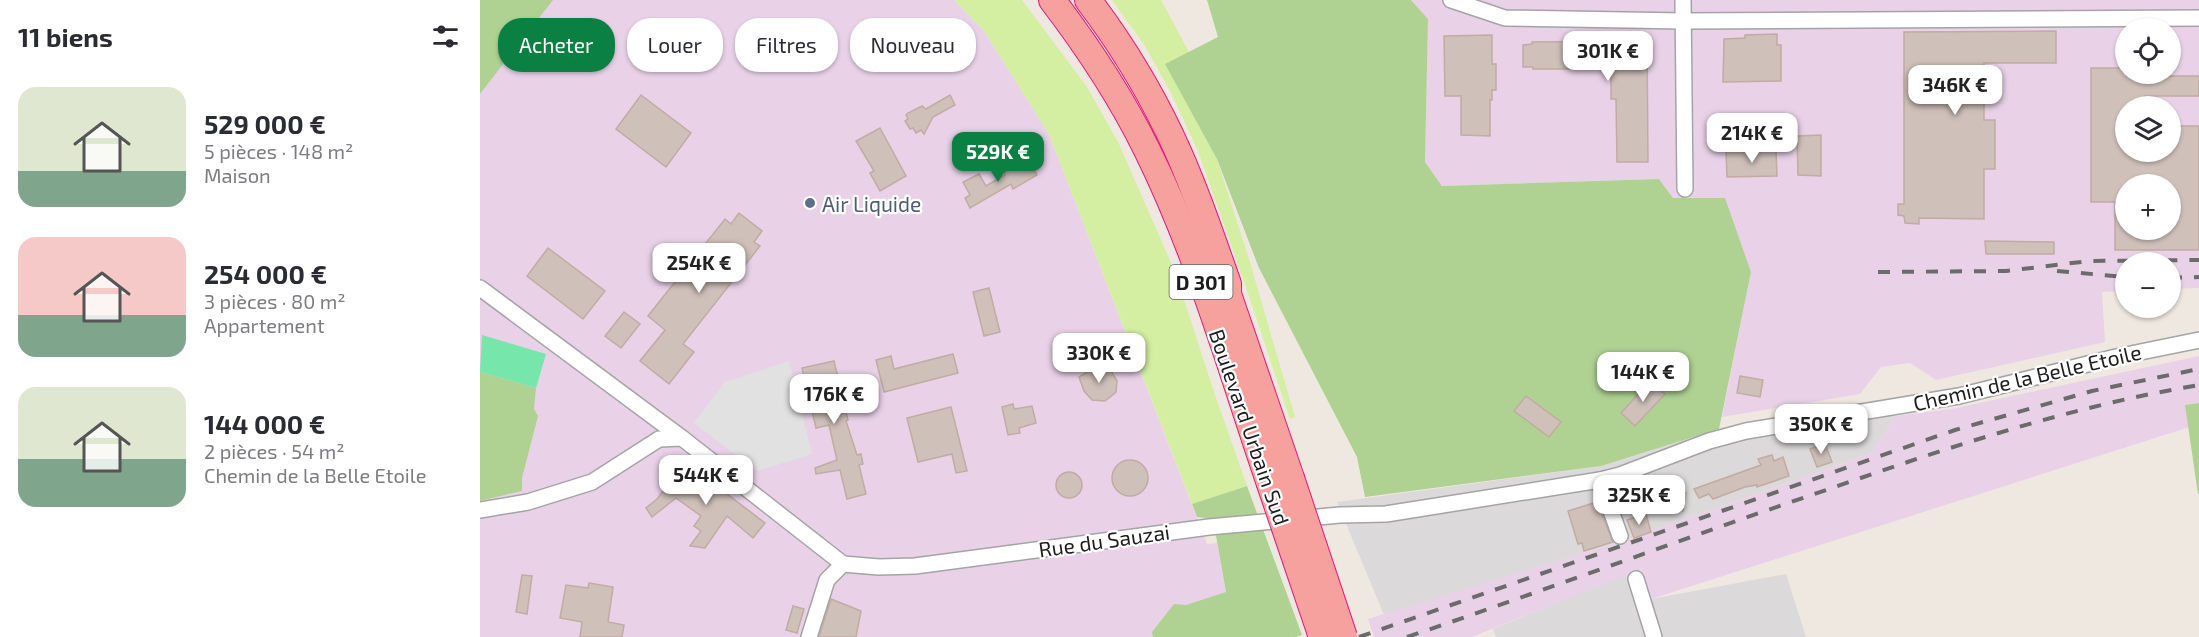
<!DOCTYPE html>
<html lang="fr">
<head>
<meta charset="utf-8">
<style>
	:root { --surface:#fff; --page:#f2f2f3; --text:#2b2b33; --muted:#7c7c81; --accent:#0b8043 }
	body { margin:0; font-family:"Exo 2",sans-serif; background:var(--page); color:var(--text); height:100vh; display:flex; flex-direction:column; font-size:22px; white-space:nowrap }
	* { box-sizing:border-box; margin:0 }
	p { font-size:20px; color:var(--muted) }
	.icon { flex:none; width:33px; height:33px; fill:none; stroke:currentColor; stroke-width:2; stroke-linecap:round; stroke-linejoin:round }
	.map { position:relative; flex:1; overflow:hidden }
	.details { display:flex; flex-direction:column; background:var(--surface); width:480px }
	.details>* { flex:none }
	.guide { position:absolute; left:18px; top:18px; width:570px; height:54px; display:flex; gap:12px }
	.tools { position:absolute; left:1635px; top:18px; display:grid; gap:12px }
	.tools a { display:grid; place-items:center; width:66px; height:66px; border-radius:50%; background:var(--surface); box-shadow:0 2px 4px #0004; font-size:30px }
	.price { position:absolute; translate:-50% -51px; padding:0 14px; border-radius:12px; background:#fff; color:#222; font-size:20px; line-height:39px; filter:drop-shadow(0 2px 3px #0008) }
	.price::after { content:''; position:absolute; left:50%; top:36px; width:18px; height:14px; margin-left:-9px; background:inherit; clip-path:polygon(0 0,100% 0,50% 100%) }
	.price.active { background:var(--accent); color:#fff }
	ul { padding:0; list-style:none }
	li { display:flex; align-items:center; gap:18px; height:150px; padding:0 18px }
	li span { display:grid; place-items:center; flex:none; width:168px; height:120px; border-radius:18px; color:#555 }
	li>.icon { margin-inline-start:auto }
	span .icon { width:72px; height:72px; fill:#fffc; stroke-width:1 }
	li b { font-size:26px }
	h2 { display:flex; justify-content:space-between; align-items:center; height:72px; padding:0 18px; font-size:26px }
	.tag { padding:0 21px; border-radius:24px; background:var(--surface); box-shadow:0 2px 4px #0004; font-size:21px; line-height:54px }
	.tag.active { background:var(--accent); color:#fff }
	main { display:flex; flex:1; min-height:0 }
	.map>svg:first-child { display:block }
	.residential { fill:#dbd9da }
	.industrial { fill:#e9d2e8; fill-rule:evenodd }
	.grass { fill:#d4eea2 }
	.forest { fill:#afd292 }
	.pitch { fill:#77e6aa }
	.parking { fill:#e1e1e1 }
	.building { fill:#cfc0ba; stroke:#c2aba2; stroke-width:1.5; fill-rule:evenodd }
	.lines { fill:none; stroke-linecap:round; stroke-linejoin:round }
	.minor-casing { stroke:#a4a4a4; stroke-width:18 }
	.trunk-casing { stroke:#e7147e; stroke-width:28 }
	.minor { stroke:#fff; stroke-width:15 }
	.trunk { stroke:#f6a19e; stroke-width:26 }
	.rail { stroke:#6b6b6b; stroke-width:4; stroke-dasharray:12 12; stroke-linecap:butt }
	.trunk-bridge-casing { stroke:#e7147e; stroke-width:28; stroke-linecap:butt }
	.trunk-bridge { stroke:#f6a19e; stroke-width:26 }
	.service-dot { fill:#5c6f8a; stroke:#fff; stroke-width:2 }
	.labels { text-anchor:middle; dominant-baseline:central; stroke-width:4.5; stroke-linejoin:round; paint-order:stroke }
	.shield { fill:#fff; stroke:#616161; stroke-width:1.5 }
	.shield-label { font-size:20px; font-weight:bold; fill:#1d1d1d }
	.service-label { font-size:21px; fill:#4e5e75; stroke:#fff; text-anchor:start }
	.street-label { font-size:21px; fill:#1d1d1d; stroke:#fff }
</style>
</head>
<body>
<main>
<section class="details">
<h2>11 biens<svg class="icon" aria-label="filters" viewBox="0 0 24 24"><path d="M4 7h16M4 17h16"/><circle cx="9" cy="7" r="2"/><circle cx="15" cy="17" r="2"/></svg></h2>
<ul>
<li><span style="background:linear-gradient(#dfe7d0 70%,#7fa58c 0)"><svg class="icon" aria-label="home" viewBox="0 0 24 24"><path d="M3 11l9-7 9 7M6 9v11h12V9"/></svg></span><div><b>529 000 €</b><p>5 pièces · 148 m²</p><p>Maison</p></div></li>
<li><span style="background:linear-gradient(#f6c9c9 65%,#7fa58c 0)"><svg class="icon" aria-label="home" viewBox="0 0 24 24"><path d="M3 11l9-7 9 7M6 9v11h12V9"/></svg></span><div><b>254 000 €</b><p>3 pièces · 80 m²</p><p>Appartement</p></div></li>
<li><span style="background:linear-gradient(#dfe7d0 60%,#7fa58c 0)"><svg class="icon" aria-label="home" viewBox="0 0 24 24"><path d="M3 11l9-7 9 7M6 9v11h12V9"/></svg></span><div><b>144 000 €</b><p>2 pièces · 54 m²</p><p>Chemin de la Belle Etoile</p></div></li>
</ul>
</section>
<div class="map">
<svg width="1719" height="637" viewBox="0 0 1719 637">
	<rect width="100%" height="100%" fill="#efe8e1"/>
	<g class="residential">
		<path d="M 1410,401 L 1415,416 L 1392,453 L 1146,540 L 904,615 L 857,502 L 1121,466 L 1239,429 Z"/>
		<path d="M 1159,569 L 1171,599 L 1306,574 L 1326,637 L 1016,637 L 1013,629 Z"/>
	</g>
	<g class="industrial">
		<path d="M 0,0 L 474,0 L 504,31 L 569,134 L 727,544 L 737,543 L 746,592 L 763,637 L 0,637 Z"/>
		<path d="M 931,0 L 1719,0 L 1719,288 L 1691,289 L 1690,262 L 1646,262 L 1645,291 L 1622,292 L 1625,342 L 1456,380 L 1430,363 L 1401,367 L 1380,394 L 1242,417 L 1271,272 L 1193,198 L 1179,179 L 962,186 L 945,162 L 948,19 ZM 1646,28 L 1690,28 L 1690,74 L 1646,74 ZM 1646,106 L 1690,106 L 1690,152 L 1646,152 ZM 1646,184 L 1690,184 L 1690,230 L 1646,230 Z"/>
		<path d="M 1719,356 L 1719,424 L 1171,599 L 1159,570 L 992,637 L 894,637 L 888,619 L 1146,540 L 1392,453 L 1415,416 L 1471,409 Z"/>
	</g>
	<g class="grass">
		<path d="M 474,0 L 542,0 L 607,87 L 639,144 L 695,272 L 734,392 L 767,486 L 712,504 L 569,134 L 504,31 Z"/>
		<path d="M 632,0 L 681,0 L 709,52 L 686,64 L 736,156 L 769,259 L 815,417 L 810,419 L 768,293 L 718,151 L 690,91 L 665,46 Z"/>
	</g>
	<g class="forest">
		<path d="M 0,0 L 73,0 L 0,94 Z"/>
		<path d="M 727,0 L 931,0 L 948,19 L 945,162 L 962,186 L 1179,179 L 1193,198 L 1245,198 L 1271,272 L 1239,429 L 1121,466 L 885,497 L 877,457 L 779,268 L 737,159 L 685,64 L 738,37 Z"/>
		<path d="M 0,372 L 56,388 L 54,409 L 58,416 L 42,478 L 42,491 L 0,501 Z"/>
		<path d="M 1719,403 L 1719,494 L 1718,494 L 1705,405 Z"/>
		<path d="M 767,486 L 822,635 L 815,637 L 673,637 L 672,632 L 694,604 L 706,605 L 746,592 L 733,519 L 717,517 L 712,504 Z"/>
	</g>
	<path class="pitch" d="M 2,335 L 66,354 L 56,388 L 0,372 Z"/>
	<path class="parking" d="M 309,361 L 332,454 L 277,471 L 214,423 L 245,382 Z"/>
	<g class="building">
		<path d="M 1576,31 L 1576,63 L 1504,63 L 1504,120 L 1515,120 L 1515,169 L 1504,169 L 1504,219 L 1439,218 L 1439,224 L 1425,223 L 1424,216 L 1418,215 L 1418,204 L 1424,204 L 1424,32 Z"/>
		<path d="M 1135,34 L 1167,35 L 1168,162 L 1137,162 L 1136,99 L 1131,99 L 1131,69 L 1053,69 L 1053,67 L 1043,67 L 1043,45 L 1052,44 L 1052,42 L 1135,41 Z"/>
		<path d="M 1297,34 L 1297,45 L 1301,45 L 1301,81 L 1243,82 L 1244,39 L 1265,38 L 1265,35 Z"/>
		<path d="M 1012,35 L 1012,64 L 1016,64 L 1016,90 L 1012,90 L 1012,100 L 1010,100 L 1010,136 L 981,135 L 981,96 L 965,96 L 964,36 Z"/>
		<path d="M 1611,68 L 1646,68 L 1646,74 L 1662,74 L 1662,76 L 1719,76 L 1719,96 L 1664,96 L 1665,106 L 1646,106 L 1646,152 L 1690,152 L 1690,126 L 1719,126 L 1719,250 L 1635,250 L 1635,202 L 1611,202 ZM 1646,184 L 1690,184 L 1690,230 L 1646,230 Z"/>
		<path d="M 161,95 L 211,133 L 186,167 L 136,129 Z"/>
		<path d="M 470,95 L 475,105 L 453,117 L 444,134 L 441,130 L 436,133 L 433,128 L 430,129 L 425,121 L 428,119 L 426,115 L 428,113 L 442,106 L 446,109 Z"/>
		<path d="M 400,128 L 426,176 L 400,191 L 390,173 L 394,171 L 376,141 Z"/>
		<path d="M 1341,135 L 1341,176 L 1318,175 L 1317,136 Z"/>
		<path d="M 1296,150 L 1297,176 L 1247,177 L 1246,151 Z"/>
		<path d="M 548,159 L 557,175 L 533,189 L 531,184 L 490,208 L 485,198 L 490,195 L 483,182 L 499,174 L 506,186 L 525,175 L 524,172 Z"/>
		<path d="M 259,213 L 282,231 L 274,242 L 280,246 L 203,344 L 214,352 L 189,384 L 160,361 L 185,330 L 168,316 L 245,219 L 251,224 Z"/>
		<path d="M 1505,241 L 1574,242 L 1574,254 L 1506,254 Z"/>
		<path d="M 68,248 L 125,291 L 103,319 L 47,276 Z"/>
		<path d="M 509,288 L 520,332 L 504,336 L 493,292 Z"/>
		<path d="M 144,312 L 160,324 L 141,348 L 125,336 Z"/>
		<path d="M 473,354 L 478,373 L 404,392 L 396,360 L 411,356 L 414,369 Z"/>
		<path d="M 354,361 L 368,420 L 366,421 L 377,455 L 381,454 L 383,464 L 379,465 L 386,494 L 367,499 L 360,470 L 336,474 L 335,468 L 357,460 L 349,425 L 336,428 L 322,368 Z"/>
		<path d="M 616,366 L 630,369 L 637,381 L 636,392 L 625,401 L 612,400 L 604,391 L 599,377 Z"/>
		<path d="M 1260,376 L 1283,380 L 1280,397 L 1257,393 Z"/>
		<path d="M 1170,381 L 1185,394 L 1155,426 L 1141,413 Z"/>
		<path d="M 1046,396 L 1081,422 L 1069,437 L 1034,411 Z"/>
		<path d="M 533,404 L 534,409 L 552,406 L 556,423 L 539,428 L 540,433 L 528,435 L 522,407 Z"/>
		<path d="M 471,407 L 487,471 L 476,473 L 472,454 L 438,462 L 427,418 Z"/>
		<path d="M 1345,444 L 1352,462 L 1337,467 L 1330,449 Z"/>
		<path d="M 1292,455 L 1294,461 L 1303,457 L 1309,476 L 1277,487 L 1277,485 L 1265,487 L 1233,499 L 1229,494 L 1219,498 L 1214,489 L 1281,465 L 1278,459 Z"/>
		<circle cx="650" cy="478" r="18"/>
		<path d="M 208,464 L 285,523 L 273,538 L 247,516 L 225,548 L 210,546 L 221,531 L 214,526 L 221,516 L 196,498 L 172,517 L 166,508 L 177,499 L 190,482 L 194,485 Z"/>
		<circle cx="589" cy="485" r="13"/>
		<path d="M 1193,491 L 1206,493 L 1203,511 L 1191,509 Z"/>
		<path d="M 1117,502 L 1133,542 L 1104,551 L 1102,543 L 1098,544 L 1088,511 Z"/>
		<path d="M 1166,514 L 1171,532 L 1154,538 L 1147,520 Z"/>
		<path d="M 42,575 L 52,576 L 47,614 L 36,612 Z"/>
		<path d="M 109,583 L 133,587 L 128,622 L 144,625 L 142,637 L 100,637 L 102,622 L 80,618 L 86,585 L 108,588 Z"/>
		<path d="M 351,599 L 381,611 L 376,637 L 339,637 Z"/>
		<path d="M 313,606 L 324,609 L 317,633 L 306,630 Z"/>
	</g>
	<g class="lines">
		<g class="minor-casing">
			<g id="minor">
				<path d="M 971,0 L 1025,18 L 1203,21 L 1719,18"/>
				<path d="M 1203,0 L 1205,189"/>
				<path d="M 0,288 L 202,438"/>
				<path d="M 1120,480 L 1140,536"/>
				<path d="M 0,510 L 48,502 L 112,482 L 179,439 L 202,438 L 363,564"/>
				<path d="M 363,564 L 399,567 L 435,566 L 729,527 L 860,515 L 906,514 L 1120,480 L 1140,475 L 1229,441 L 1266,431 L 1479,396 L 1636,357 L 1719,340"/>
				<path d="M 1156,579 L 1174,637"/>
				<path d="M 329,637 L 347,580 L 363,564"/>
			</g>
		</g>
		<g class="trunk-casing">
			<g id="trunk">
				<path d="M 572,0 C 608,47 641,97 667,150 C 719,255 751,370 789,481"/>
				<path d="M 608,0 C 640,42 667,86 690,134 C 713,182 730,233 748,284 L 748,294 L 811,478"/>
			</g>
		</g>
		<use href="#minor" class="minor"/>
		<use href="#trunk" class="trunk"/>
		<g class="rail">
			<path d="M 1577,271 L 1646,277"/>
			<path d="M 1398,272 L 1526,271 L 1609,261 L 1719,260"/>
			<path d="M 1690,278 L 1719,277"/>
			<path d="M 879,637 L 1475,430 L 1612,391 L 1719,369"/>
			<path d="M 927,637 C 1069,589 1210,536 1352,488 C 1472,446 1593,406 1719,385"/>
		</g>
		<g class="trunk-bridge-casing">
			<g id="trunk-bridge">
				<path d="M 811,478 L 864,637"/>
				<path d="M 789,481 L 842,637"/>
			</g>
		</g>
		<use href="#trunk-bridge" class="trunk-bridge"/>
	</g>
	<circle class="service-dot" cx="330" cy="203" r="6"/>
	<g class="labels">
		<rect class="shield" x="689.5" y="265" width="63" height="34" rx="4.5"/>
		<g class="shield-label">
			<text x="721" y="282">D 301</text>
		</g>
		<g class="service-label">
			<text x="342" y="203">Air Liquide</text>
		</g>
		<g class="street-label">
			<text transform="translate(1547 377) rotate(-13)">Chemin de la Belle Etoile</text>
			<text transform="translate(770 427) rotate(71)">Boulevard Urbain Sud</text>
			<text transform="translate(624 540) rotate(-8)">Rue du Sauzai</text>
		</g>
	</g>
</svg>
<div class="tools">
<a><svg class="icon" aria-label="locate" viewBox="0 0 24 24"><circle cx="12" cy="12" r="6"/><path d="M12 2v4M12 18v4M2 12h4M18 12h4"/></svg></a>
<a><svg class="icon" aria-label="layers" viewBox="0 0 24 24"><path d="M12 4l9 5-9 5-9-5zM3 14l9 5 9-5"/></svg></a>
<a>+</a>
<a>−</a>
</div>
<b class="price" style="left:1128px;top:82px">301K €</b>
<b class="price" style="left:1475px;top:116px">346K €</b>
<b class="price" style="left:1272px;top:164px">214K €</b>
<b class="price active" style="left:518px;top:183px">529K €</b>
<b class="price" style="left:219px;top:294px">254K €</b>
<b class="price" style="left:619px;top:384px">330K €</b>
<b class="price" style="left:1163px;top:403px">144K €</b>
<b class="price" style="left:354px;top:425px">176K €</b>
<b class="price" style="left:1341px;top:455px">350K €</b>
<b class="price" style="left:226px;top:506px">544K €</b>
<b class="price" style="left:1159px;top:526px">325K €</b>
<div class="guide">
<a class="tag active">Acheter</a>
<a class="tag">Louer</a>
<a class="tag">Filtres</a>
<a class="tag">Nouveau</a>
</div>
</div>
</main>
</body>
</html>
